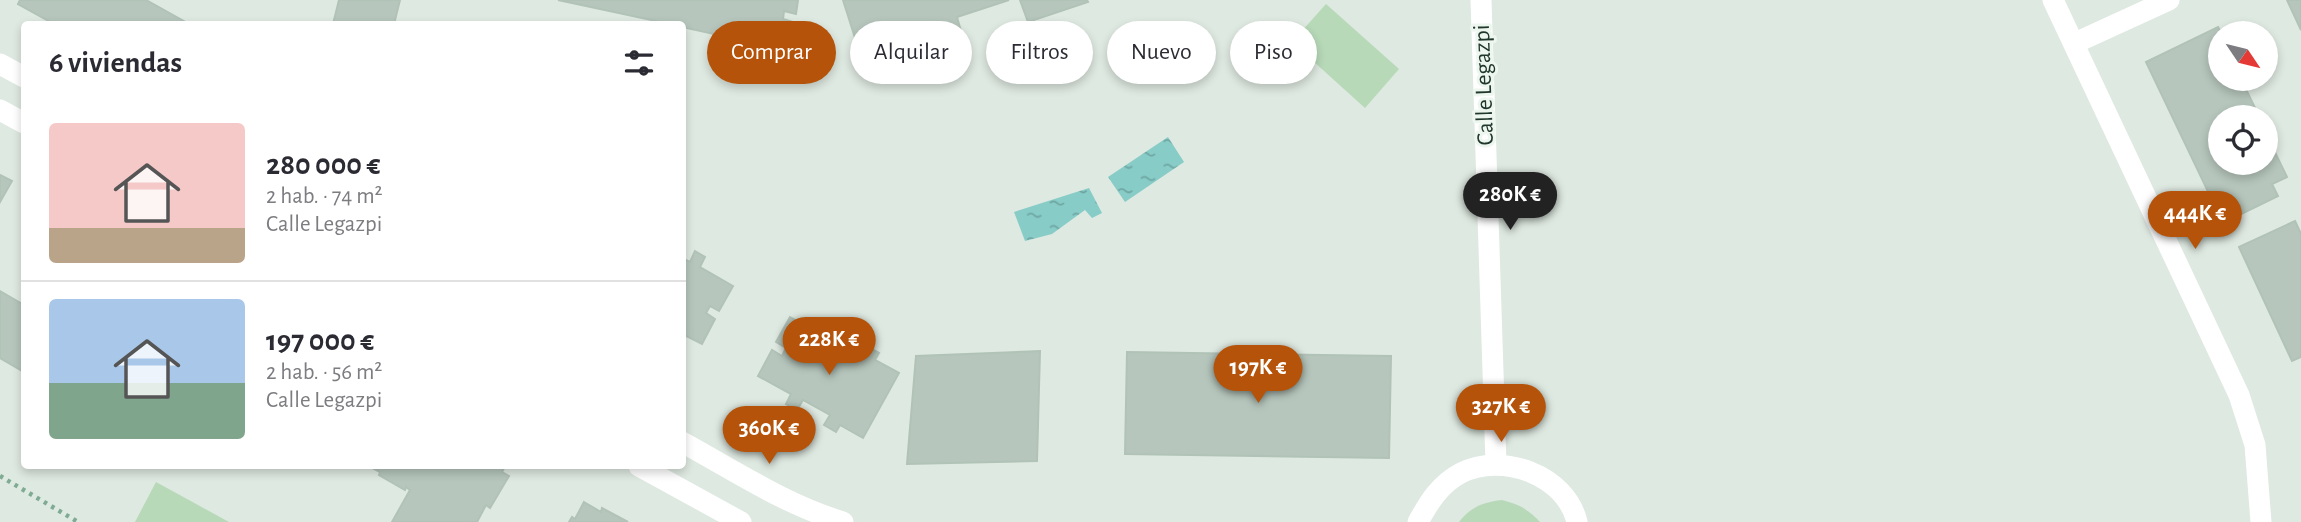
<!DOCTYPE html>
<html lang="es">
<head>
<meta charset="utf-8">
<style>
	:root { --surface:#fff; --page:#f7f7f7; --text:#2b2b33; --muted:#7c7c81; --line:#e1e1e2; --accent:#b45309 }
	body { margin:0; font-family:"Alegreya Sans",sans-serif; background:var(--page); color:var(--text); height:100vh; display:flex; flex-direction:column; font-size:26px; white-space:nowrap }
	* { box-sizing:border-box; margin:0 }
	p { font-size:23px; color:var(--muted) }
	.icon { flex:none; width:38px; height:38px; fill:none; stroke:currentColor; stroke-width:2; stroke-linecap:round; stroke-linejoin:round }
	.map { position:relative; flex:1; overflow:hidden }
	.panel { position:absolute; left:21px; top:21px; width:665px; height:448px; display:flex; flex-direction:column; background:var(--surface); border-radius:7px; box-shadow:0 4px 10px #0003 }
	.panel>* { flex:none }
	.hud { position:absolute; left:707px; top:21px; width:665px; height:63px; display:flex; gap:14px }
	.needle { width:46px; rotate:125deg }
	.tools { position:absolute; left:2208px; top:21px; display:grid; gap:14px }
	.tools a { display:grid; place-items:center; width:70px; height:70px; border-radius:50%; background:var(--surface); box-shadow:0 4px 10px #0003; font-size:35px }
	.price { position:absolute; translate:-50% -60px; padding:0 16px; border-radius:24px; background:var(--accent); color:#fff; font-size:23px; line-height:46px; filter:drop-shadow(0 2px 4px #0008) }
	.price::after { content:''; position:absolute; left:50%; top:42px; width:21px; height:16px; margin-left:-10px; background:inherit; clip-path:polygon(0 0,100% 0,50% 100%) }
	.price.current { background:#222; color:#fff }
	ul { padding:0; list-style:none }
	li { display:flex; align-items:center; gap:21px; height:175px; padding:0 28px }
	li+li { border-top:2px solid var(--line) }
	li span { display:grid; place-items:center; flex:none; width:196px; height:140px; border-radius:7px; color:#555 }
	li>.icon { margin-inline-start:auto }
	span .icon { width:84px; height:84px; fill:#fffc; stroke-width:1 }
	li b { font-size:30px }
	h2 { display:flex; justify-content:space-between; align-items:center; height:84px; padding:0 28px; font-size:30px }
	.chip { padding:0 24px; border-radius:32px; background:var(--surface); box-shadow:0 4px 10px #0003; font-size:24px; line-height:63px }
	.chip.current { background:var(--accent); color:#fff }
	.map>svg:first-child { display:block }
	.green { fill:#b7d9b8 }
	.water { fill:url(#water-ripples) }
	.building { fill:#b6c6bc; stroke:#b1c2b7; stroke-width:2 }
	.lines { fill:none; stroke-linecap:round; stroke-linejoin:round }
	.path { stroke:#7fab93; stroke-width:4.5; stroke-dasharray:3.5 5; stroke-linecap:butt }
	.minor { stroke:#fff; stroke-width:21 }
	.labels { text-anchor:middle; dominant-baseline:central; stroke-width:6; stroke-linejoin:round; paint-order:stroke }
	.street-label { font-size:24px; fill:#20372c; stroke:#eef6f0 }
</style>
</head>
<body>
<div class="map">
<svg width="2301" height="522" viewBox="0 0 2301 522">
	<defs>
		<pattern id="water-ripples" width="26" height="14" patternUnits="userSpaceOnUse" patternTransform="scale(1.75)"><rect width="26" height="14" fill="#87ccc7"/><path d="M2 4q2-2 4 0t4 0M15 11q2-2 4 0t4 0" fill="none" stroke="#6ea6a2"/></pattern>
	</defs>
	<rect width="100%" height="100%" fill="#dee9e1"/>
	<g class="green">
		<path d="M 1326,4 L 1399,69 L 1365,108 L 1292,42 Z"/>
		<path d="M 156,482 L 229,522 L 135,522 Z"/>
		<path d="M 1502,500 C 1518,504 1528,509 1540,522 L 1459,522 C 1470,507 1484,502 1502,500 Z"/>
	</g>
	<g class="water">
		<path d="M 1168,137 L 1184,162 L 1125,202 L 1108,177 Z"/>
		<path d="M 1089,188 L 1102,213 L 1092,218 L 1085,210 L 1052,234 L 1025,241 L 1014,212 Z"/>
	</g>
	<g class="building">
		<path d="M 20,0 L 146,0 L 189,24 L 54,24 L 18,4 Z"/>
		<path d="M 339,0 L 400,0 L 394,24 L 333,24 Z"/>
		<path d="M 558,0 L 798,0 L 796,14 L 784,11 L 783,19 L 793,22 L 787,50 L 682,27 L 682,24 L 670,24 Z"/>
		<path d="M 843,0 L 1009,0 L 957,17 L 961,31 L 901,51 L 895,32 L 857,44 Z"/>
		<path d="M 1020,0 L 1087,0 L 1088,2 L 1028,22 Z"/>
		<path d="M 2287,0 L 2301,0 L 2301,30 Z"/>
		<path d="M 2218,27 L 2221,33 L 2221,56 L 2216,58 L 2221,67 L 2221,79 L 2226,79 L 2228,83 L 2241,79 L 2258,114 L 2252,117 L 2221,117 L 2221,163 L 2266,163 L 2266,144 L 2270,142 L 2287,177 L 2272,184 L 2278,196 L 2223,223 L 2146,62 Z"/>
		<path d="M 0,175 L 12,181 L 0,202 Z"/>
		<path d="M 2295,221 L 2301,234 L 2301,357 L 2292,361 L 2239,247 Z"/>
		<path d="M 695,251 L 705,257 L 700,267 L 733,286 L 719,311 L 710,306 L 706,313 L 715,319 L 702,344 L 682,334 L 682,258 L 690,262 Z"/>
		<path d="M 0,291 L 24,305 L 24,372 L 0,358 Z"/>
		<path d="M 790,317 L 824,336 L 830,325 L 840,331 L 834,341 L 862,357 L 868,347 L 879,353 L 875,360 L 899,373 L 863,438 L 840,425 L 836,432 L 824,425 L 830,415 L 803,400 L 797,410 L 786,404 L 791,394 L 758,376 L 772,350 L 782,356 L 786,348 L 776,342 Z"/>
		<path d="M 1040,351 L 1037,461 L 907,464 L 916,356 Z"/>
		<path d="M 1127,352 L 1391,356 L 1389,458 L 1125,454 Z"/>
		<path d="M 369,466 L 505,466 L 502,472 L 509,476 L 490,508 L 486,505 L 477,522 L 392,522 L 410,490 L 406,487 L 405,490 L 379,475 L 380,472 Z"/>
		<path d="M 584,502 L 601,512 L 602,508 L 628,522 L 569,522 L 572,517 L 575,519 Z"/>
	</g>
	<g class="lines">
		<path class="path" d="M 0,476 L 78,522"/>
		<g class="minor">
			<path d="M 1481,0 L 1496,464"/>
			<path d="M 2053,0 L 2239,395 L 2255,445 L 2261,522"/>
			<path d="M 2075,43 L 2169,0"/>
			<path d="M 0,64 L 24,77"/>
			<path d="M 0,110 L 24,123"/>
			<path d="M 682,442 C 735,471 786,505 843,522"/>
			<path d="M 639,466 L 741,522"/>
			<path d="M 1418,522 C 1429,502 1440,484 1461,473 C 1502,452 1566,475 1577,522"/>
		</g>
	</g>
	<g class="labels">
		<g class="street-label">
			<text transform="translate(1484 85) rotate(-92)">Calle Legazpi</text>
		</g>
	</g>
</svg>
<div class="tools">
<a><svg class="needle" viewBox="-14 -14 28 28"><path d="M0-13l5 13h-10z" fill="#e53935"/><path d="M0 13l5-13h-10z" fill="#7c7c81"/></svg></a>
<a><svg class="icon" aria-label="locate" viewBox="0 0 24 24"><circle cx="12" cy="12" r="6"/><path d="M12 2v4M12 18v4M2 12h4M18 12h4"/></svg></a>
</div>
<b class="price current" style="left:1510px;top:232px">280K €</b>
<b class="price" style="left:2195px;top:251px">444K €</b>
<b class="price" style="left:829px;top:377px">228K €</b>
<b class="price" style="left:1258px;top:405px">197K €</b>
<b class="price" style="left:1501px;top:444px">327K €</b>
<b class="price" style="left:769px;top:466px">360K €</b>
<div class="hud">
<a class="chip current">Comprar</a>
<a class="chip">Alquilar</a>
<a class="chip">Filtros</a>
<a class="chip">Nuevo</a>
<a class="chip">Piso</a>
</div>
<section class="panel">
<h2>6 viviendas<svg class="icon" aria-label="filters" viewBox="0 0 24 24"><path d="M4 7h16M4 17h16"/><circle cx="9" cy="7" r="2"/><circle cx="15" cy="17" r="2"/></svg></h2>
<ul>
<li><span style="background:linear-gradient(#f6c9c9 75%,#b9a48a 0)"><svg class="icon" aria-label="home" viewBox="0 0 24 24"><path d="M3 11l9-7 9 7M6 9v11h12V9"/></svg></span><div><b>280 000 €</b><p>2 hab. · 74 m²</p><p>Calle Legazpi</p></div></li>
<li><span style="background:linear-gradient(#a9c7e8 60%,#7fa58c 0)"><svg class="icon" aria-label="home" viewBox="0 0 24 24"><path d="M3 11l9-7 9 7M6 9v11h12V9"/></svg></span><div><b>197 000 €</b><p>2 hab. · 56 m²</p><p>Calle Legazpi</p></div></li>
</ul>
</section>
</div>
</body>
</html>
